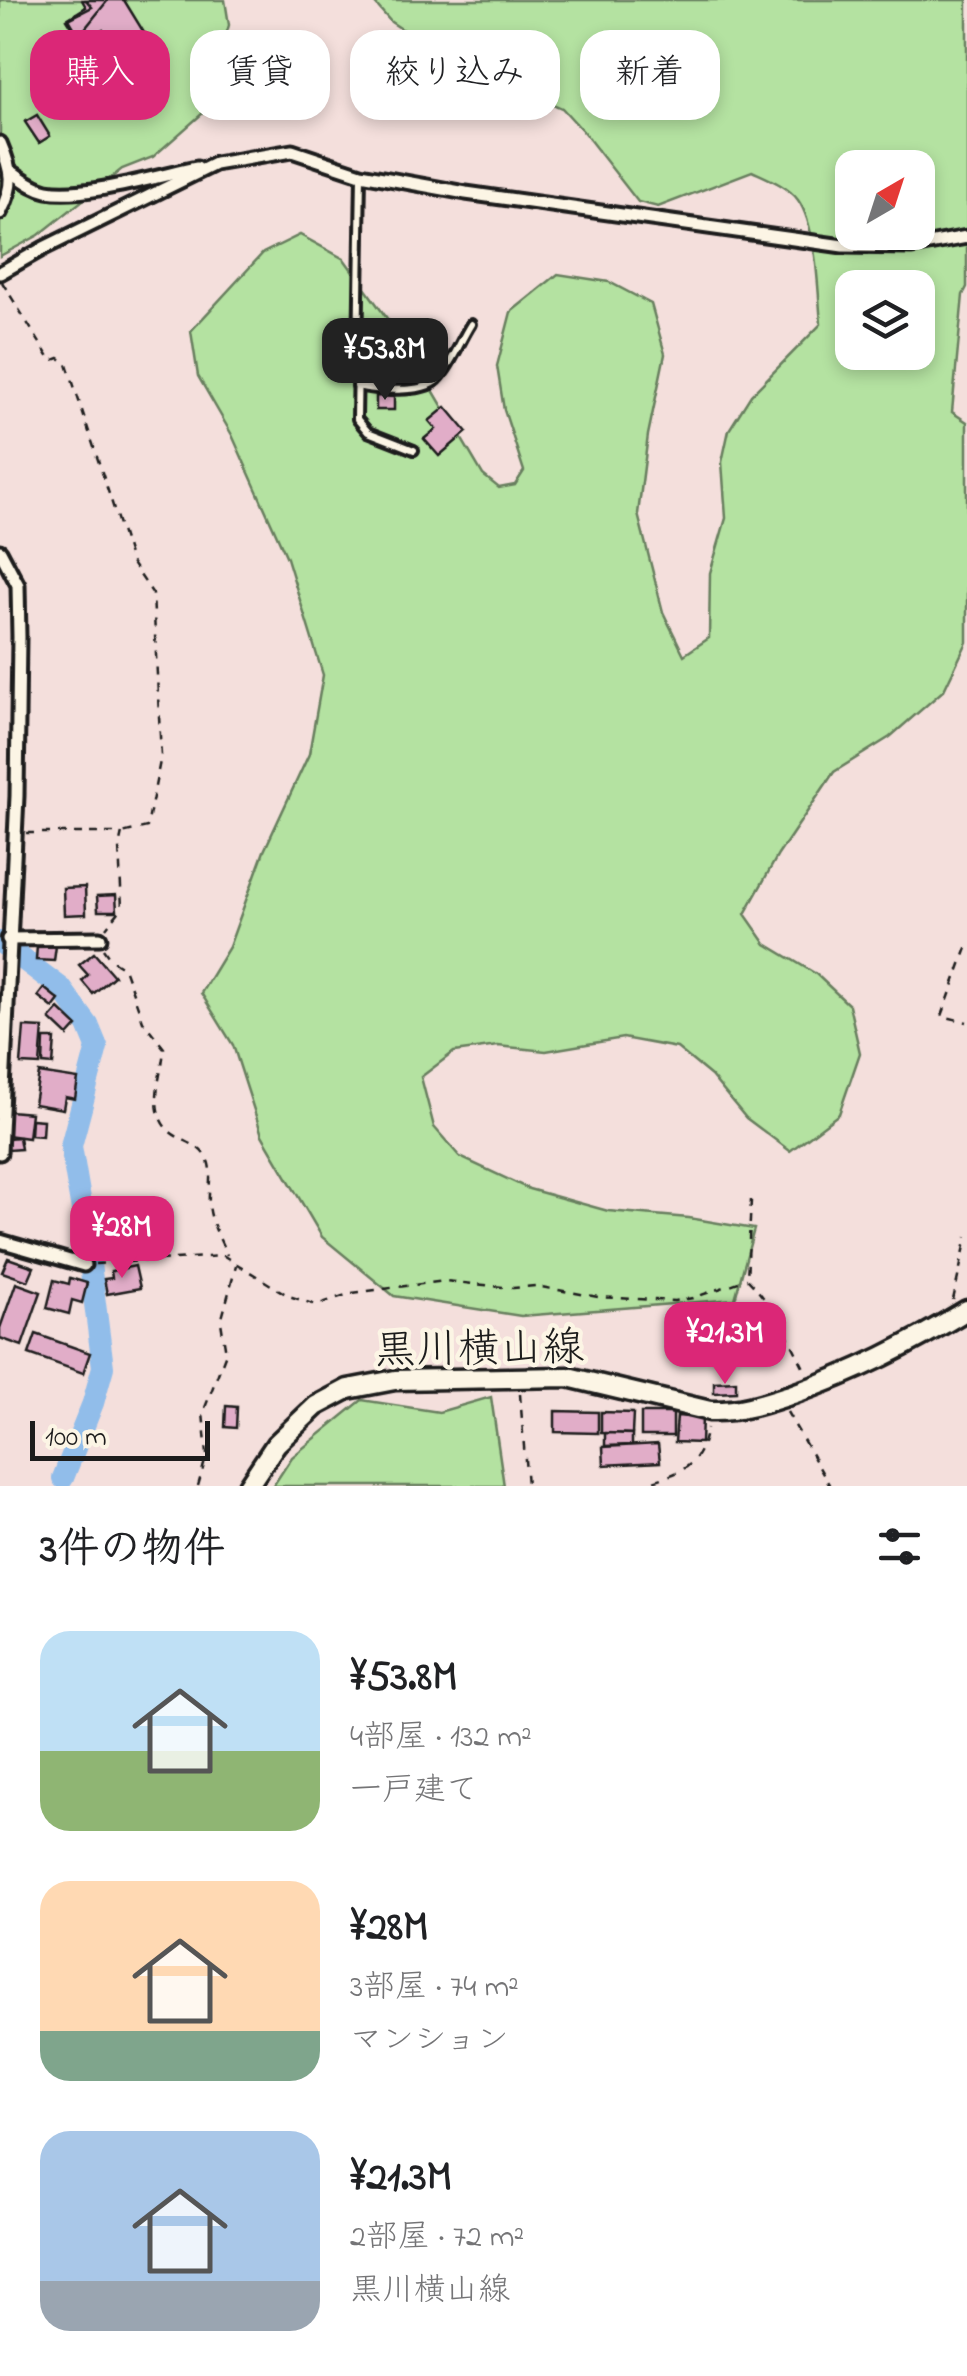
<!DOCTYPE html>
<html lang="ja">
<head>
<meta charset="utf-8">
<style>
	:root { --surface:#fff; --page:#f6f6f6; --text:#202124; --muted:#757577; --accent:#db2777 }
	body { margin:0; font-family:"Indie Flower","Klee One",sans-serif; background:var(--page); color:var(--text); height:100vh; display:flex; flex-direction:column; font-size:38px; white-space:nowrap }
	* { box-sizing:border-box; margin:0 }
	p { font-size:32px; color:var(--muted) }
	.icon { flex:none; width:55px; height:55px; fill:none; stroke:currentColor; stroke-width:2; stroke-linecap:round; stroke-linejoin:round }
	.map { position:relative; height:1486px; overflow:hidden }
	.sheet { display:flex; flex-direction:column; background:var(--surface); flex:1 }
	.sheet>* { flex:none }
	.hud { position:absolute; left:30px; top:30px; width:908px; height:90px; display:flex; gap:20px }
	.needle { width:65px; rotate:39deg }
	.fabs { position:absolute; left:835px; top:150px; display:grid; gap:20px }
	.fabs a { display:grid; place-items:center; width:100px; height:100px; border-radius:20px; background:var(--surface); box-shadow:0 5px 15px #0003; font-size:50px }
	.scale { position:absolute; left:30px; bottom:25px; width:180px; box-sizing:border-box; padding-left:10px; border:5px solid #1c1c1c; border-top:0; font-size:28px; line-height:35px; white-space:nowrap; color:#1c1c1c; -webkit-text-stroke:8px #fcf5e5; paint-order:stroke }
	.price { position:absolute; translate:-50% -85px; padding:0 22px; border-radius:20px; background:var(--accent); color:#fff; font-size:32px; line-height:65px; filter:drop-shadow(0 2px 5px #0008) }
	.price::after { content:''; position:absolute; left:50%; top:60px; width:30px; height:22px; margin-left:-15px; background:inherit; clip-path:polygon(0 0,100% 0,50% 100%) }
	.price.active { background:#222; color:#fff }
	ul { padding:0; list-style:none }
	li { display:flex; align-items:center; gap:30px; height:250px; padding:0 40px }
	li span { display:grid; place-items:center; flex:none; width:280px; height:200px; border-radius:30px; color:#555 }
	li>.icon { margin-inline-start:auto }
	span .icon { width:120px; height:120px; fill:#fffc; stroke-width:1 }
	li b { font-size:42px }
	h2 { display:flex; justify-content:space-between; align-items:center; height:120px; padding:0 40px; font-size:42px }
	.tag { padding:0 35px; border-radius:30px; background:var(--surface); box-shadow:0 5px 15px #0003; font-size:35px; line-height:90px }
	.tag.active { background:var(--accent); color:#fff }
	.map>svg:first-child { display:block }
	.green { fill:#b4e2a1; stroke:#687f5e; stroke-width:2.5; fill-rule:evenodd }
	.lines { fill:none; stroke-linecap:round; stroke-linejoin:round }
	.stream { stroke:#627d98; stroke-width:4 }
	.river { stroke:#91bdea; stroke-width:22 }
	.building { fill:#e1adc8; stroke:#1c1c1c; stroke-width:2.5 }
	.lane-casing { stroke:#1c1c1c; stroke-width:14 }
	.street-casing { stroke:#1c1c1c; stroke-width:19 }
	.secondary-casing { stroke:#1c1c1c; stroke-width:25 }
	.path { stroke:#1c1c1c; stroke-width:2.5; stroke-dasharray:8 8; stroke-linecap:butt }
	.lane { stroke:#fcf5e5; stroke-width:6 }
	.street { stroke:#fcf5e5; stroke-width:11 }
	.secondary { stroke:#fcf5e5; stroke-width:18 }
	.labels { text-anchor:middle; dominant-baseline:central; stroke-width:9; stroke-linejoin:round; paint-order:stroke }
	.street-label { font-size:42px; fill:#1c1c1c; stroke:#fcf5e5 }
</style>
</head>
<body>
<div class="map">
<svg width="967" height="1486" viewBox="0 0 967 1486">
	<rect width="100%" height="100%" fill="#f4dfdc"/>
	<filter id="ink" filterUnits="userSpaceOnUse"><feTurbulence type="fractalNoise" baseFrequency=".01" numOctaves="2"/><feDisplacementMap in="SourceGraphic" scale="20" xChannelSelector="R" yChannelSelector="G"/><feConvolveMatrix kernelMatrix="1 2 1 2 8 2 1 2 1" color-interpolation-filters="sRGB"/></filter>
	<g filter="url(#ink)">
		<g class="green">
			<path d="M 0,0 L 225,0 L 229,25 L 219,59 L 219,82 L 203,113 L 153,157 L 122,169 L 39,235 L 0,256 Z"/>
			<path d="M 372,0 L 967,0 L 967,287 L 963,295 L 952,412 L 967,422 L 967,642 L 944,690 L 890,737 L 834,772 L 778,855 L 745,914 L 766,944 L 816,974 L 849,1005 L 860,1053 L 839,1114 L 790,1151 L 746,1118 L 711,1076 L 677,1048 L 623,1038 L 546,1051 L 498,1046 L 454,1052 L 421,1077 L 434,1127 L 460,1157 L 529,1189 L 608,1211 L 689,1218 L 754,1229 L 735,1299 L 521,1316 L 394,1296 L 322,1237 L 262,1135 L 233,1045 L 201,993 L 229,947 L 264,851 L 309,754 L 323,675 L 287,558 L 232,435 L 198,376 L 191,331 L 263,253 L 300,235 L 344,259 L 407,346 L 483,475 L 499,488 L 515,485 L 524,471 L 504,410 L 497,366 L 511,312 L 558,274 L 609,282 L 651,304 L 665,354 L 648,435 L 638,514 L 663,612 L 684,655 L 709,638 L 710,573 L 726,518 L 722,462 L 729,430 L 751,395 L 821,324 C 818,291 817,227 798,200 C 788,186 767,178 752,171 L 658,207 L 638,202 L 582,130 L 562,108 L 441,55 L 391,22 ZM 852,168 L 918,168 L 918,232 L 852,232 ZM 852,288 L 918,288 L 918,352 L 852,352 Z"/>
			<path d="M 491,1397 L 504,1486 L 273,1486 L 292,1457 L 362,1400 L 439,1412 Z"/>
		</g>
		<g class="lines">
			<path class="stream" d="M 59,1486 L 63,1478"/>
			<path class="river" d="M 0,942 L 61,988 L 88,1025 L 97,1047 L 71,1146 L 87,1240 L 103,1367 L 93,1403 L 63,1478"/>
		</g>
		<g class="building">
			<path d="M 82,0 L 124,0 L 151,44 L 107,70 L 95,51 L 110,42 L 103,30 L 82,43 L 67,19 L 86,7 Z"/>
			<path d="M 86,0 L 108,0 L 79,36 L 69,19 L 92,7 Z"/>
			<path d="M 37,115 L 50,136 L 39,143 L 25,122 Z"/>
			<path d="M 376,396 L 394,397 L 394,410 L 376,410 Z"/>
			<path d="M 446,407 L 467,432 L 439,456 L 424,439 L 436,429 L 429,421 Z"/>
			<path d="M 85,887 L 86,914 L 64,915 L 63,888 Z"/>
			<path d="M 116,895 L 117,911 L 98,911 L 97,896 Z"/>
			<path d="M 37,945 L 56,946 L 54,961 L 36,960 Z"/>
			<path d="M 94,953 L 114,976 L 93,994 L 82,981 L 88,975 L 79,965 Z"/>
			<path d="M 44,988 L 59,1000 L 53,1008 L 38,996 Z"/>
			<path d="M 59,1009 L 77,1026 L 68,1036 L 50,1019 Z"/>
			<path d="M 24,1027 L 43,1028 L 40,1065 L 21,1064 Z"/>
			<path d="M 44,1039 L 55,1039 L 53,1065 L 43,1064 Z"/>
			<path d="M 39,1073 L 78,1079 L 75,1099 L 65,1097 L 63,1109 L 34,1104 Z"/>
			<path d="M 9,1111 L 31,1113 L 28,1138 L 6,1135 Z"/>
			<path d="M 31,1119 L 43,1120 L 42,1136 L 30,1135 Z"/>
			<path d="M 19,1137 L 21,1149 L 8,1150 L 7,1138 Z"/>
			<path d="M 8,1258 L 34,1267 L 28,1281 L 2,1272 Z"/>
			<path d="M 135,1266 L 140,1288 L 107,1294 L 104,1279 L 112,1278 L 111,1271 Z"/>
			<path d="M 70,1278 L 87,1283 L 82,1303 L 72,1300 L 69,1314 L 47,1308 L 54,1280 L 69,1284 Z"/>
			<path d="M 16,1283 L 41,1292 L 22,1346 L 0,1338 L 0,1328 Z"/>
			<path d="M 36,1334 L 90,1353 L 83,1373 L 29,1354 Z"/>
			<path d="M 736,1381 L 736,1392 L 714,1393 L 714,1382 Z"/>
			<path d="M 226,1406 L 237,1407 L 236,1428 L 225,1427 Z"/>
			<path d="M 555,1411 L 598,1412 L 598,1433 L 555,1432 Z"/>
			<path d="M 601,1412 L 633,1413 L 632,1434 L 601,1433 Z"/>
			<rect x="641" y="1413" width="32" height="23"/>
			<path d="M 677,1416 L 702,1418 L 701,1443 L 675,1442 Z"/>
			<path d="M 605,1433 L 632,1434 L 632,1445 L 605,1446 Z"/>
			<path d="M 658,1444 L 660,1462 L 604,1465 L 603,1447 Z"/>
		</g>
		<g class="lines">
			<g class="lane-casing">
				<g id="lane">
					<path d="M 361,175 L 357,419 L 368,432 L 414,450"/>
					<path d="M 357,386 C 375,390 423,394 437,380 C 451,366 460,341 471,324"/>
				</g>
			</g>
			<g class="street-casing">
				<g id="street">
					<path d="M 0,143 C 12,171 15,185 0,213"/>
					<path d="M 12,172 C 23,179 33,188 47,191 C 83,198 158,176 197,168"/>
					<path d="M 0,273 L 44,248 L 215,164 L 292,151 L 361,174 L 466,193 L 843,246 L 912,247 L 967,237"/>
					<path d="M 0,551 L 18,585 L 19,637 L 17,796 L 0,1153"/>
					<path d="M 8,939 L 100,938"/>
					<path d="M 0,1241 L 84,1265"/>
				</g>
			</g>
			<g class="secondary-casing">
				<path id="secondary" d="M 248,1486 L 276,1444 L 316,1406 L 348,1389 L 395,1380 L 568,1377 L 710,1411 C 740,1412 765,1403 793,1394 C 857,1372 909,1345 967,1310"/>
			</g>
			<g class="path">
				<path d="M 2,282 L 51,361 L 59,358 L 67,364 L 131,562 L 153,594 L 161,756 L 147,827 L 122,833"/>
				<path d="M 26,833 L 122,833 L 119,847 L 122,908 L 106,928"/>
				<path d="M 967,948 L 942,1016 L 967,1022"/>
				<path d="M 103,949 L 111,960 L 124,968 L 143,1021 L 164,1048 C 163,1069 154,1089 158,1110 C 165,1146 200,1135 209,1164 C 212,1176 208,1191 209,1203 C 210,1222 220,1239 227,1255"/>
				<path d="M 751,1200 L 747,1279 C 774,1306 789,1338 806,1372"/>
				<path d="M 95,1264 L 224,1256 L 289,1296 L 316,1305 L 352,1293 L 445,1281 L 513,1288 L 535,1286 L 598,1297 L 674,1301 L 693,1298 L 747,1279"/>
				<path d="M 953,1300 L 967,1237"/>
				<path d="M 520,1394 L 527,1486"/>
				<path d="M 787,1412 L 830,1486"/>
				<path d="M 198,1486 L 207,1454 L 203,1413 L 226,1353 L 221,1322 L 236,1266"/>
				<path d="M 639,1486 C 679,1471 698,1473 707,1428"/>
			</g>
			<use href="#lane" class="lane"/>
			<use href="#street" class="street"/>
			<use href="#secondary" class="secondary"/>
		</g>
	</g>
	<g class="labels">
		<g class="street-label">
			<text transform="translate(479 1351) rotate(-1)">黒川横山線</text>
		</g>
	</g>
</svg>
<div class="fabs">
<a><svg class="needle" viewBox="-14 -14 28 28"><path d="M0-13l5 13h-10z" fill="#e53935"/><path d="M0 13l5-13h-10z" fill="#757577"/></svg></a>
<a><svg class="icon" aria-label="layers" viewBox="0 0 24 24"><path d="M12 4l9 5-9 5-9-5zM3 14l9 5 9-5"/></svg></a>
</div>
<div class="scale">100 m</div>
<b class="price active" style="left:385px;top:403px">¥53.8M</b>
<b class="price" style="left:122px;top:1281px">¥28M</b>
<b class="price" style="left:725px;top:1387px">¥21.3M</b>
<div class="hud">
<a class="tag active">購入</a>
<a class="tag">賃貸</a>
<a class="tag">絞り込み</a>
<a class="tag">新着</a>
</div>
</div>
<section class="sheet">
<h2>3件の物件<svg class="icon" aria-label="filters" viewBox="0 0 24 24"><path d="M4 7h16M4 17h16"/><circle cx="9" cy="7" r="2"/><circle cx="15" cy="17" r="2"/></svg></h2>
<ul>
<li><span style="background:linear-gradient(#bfe0f5 60%,#8fb573 0)"><svg class="icon" aria-label="home" viewBox="0 0 24 24"><path d="M3 11l9-7 9 7M6 9v11h12V9"/></svg></span><div><b>¥53.8M</b><p>4部屋 · 132 m²</p><p>一戸建て</p></div></li>
<li><span style="background:linear-gradient(#ffd9b3 75%,#7fa58c 0)"><svg class="icon" aria-label="home" viewBox="0 0 24 24"><path d="M3 11l9-7 9 7M6 9v11h12V9"/></svg></span><div><b>¥28M</b><p>3部屋 · 74 m²</p><p>マンション</p></div></li>
<li><span style="background:linear-gradient(#a9c7e8 75%,#9aa5b1 0)"><svg class="icon" aria-label="home" viewBox="0 0 24 24"><path d="M3 11l9-7 9 7M6 9v11h12V9"/></svg></span><div><b>¥21.3M</b><p>2部屋 · 72 m²</p><p>黒川横山線</p></div></li>
</ul>
</section>
</body>
</html>
